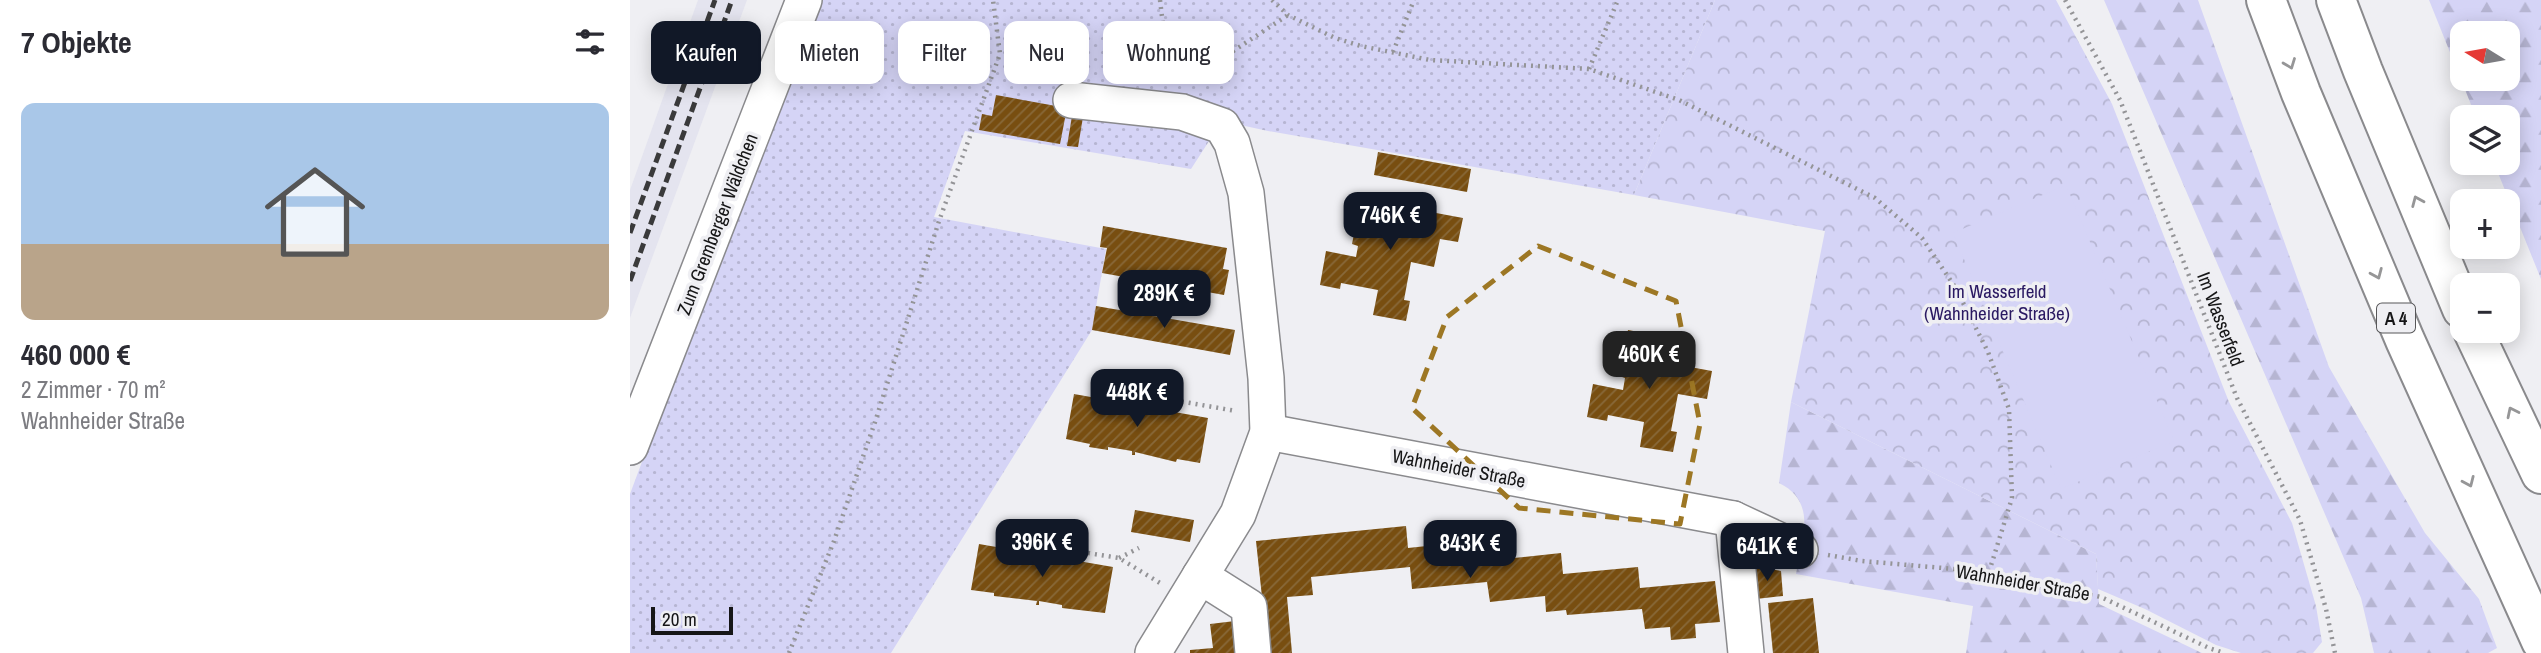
<!DOCTYPE html>
<html lang="de">
<head>
<meta charset="utf-8">
<style>
	:root { --surface:#fff; --page:#f7f7f7; --text:#2b2b33; --muted:#7c7c81; --line:#e1e1e2; --accent:#111827 }
	body { margin:0; font-family:"Archivo Narrow",sans-serif; background:var(--page); color:var(--text); height:100vh; display:flex; flex-direction:column; font-size:26px; white-space:nowrap }
	* { box-sizing:border-box; margin:0 }
	p { font-size:23px; color:var(--muted) }
	.icon { flex:none; width:38px; height:38px; fill:none; stroke:currentColor; stroke-width:2; stroke-linecap:round; stroke-linejoin:round }
	.map { position:relative; flex:1; overflow:hidden }
	.panel { display:flex; flex-direction:column; background:var(--surface); width:630px }
	.panel>* { flex:none }
	.hud { position:absolute; left:21px; top:21px; width:665px; height:63px; display:flex; gap:14px }
	.needle { width:46px; rotate:281deg }
	.tools { position:absolute; left:1820px; top:21px; display:grid; gap:14px }
	.tools a { display:grid; place-items:center; width:70px; height:70px; border-radius:14px; background:var(--surface); box-shadow:0 4px 18px #0003; font-size:35px }
	.scale { position:absolute; left:21px; bottom:18px; width:82px; box-sizing:border-box; padding-left:7px; border:4px solid #161617; border-top:0; font-size:19px; line-height:24px; white-space:nowrap; color:#161617; -webkit-text-stroke:5px #efeff3; paint-order:stroke }
	.price { position:absolute; translate:-50% -60px; padding:0 16px; border-radius:14px; background:var(--accent); color:#fff; font-size:23px; line-height:46px; filter:drop-shadow(0 2px 4px #0008) }
	.price::after { content:''; position:absolute; left:50%; top:42px; width:21px; height:16px; margin-left:-10px; background:inherit; clip-path:polygon(0 0,100% 0,50% 100%) }
	.price.active { background:#222; color:#fff }
	ul { padding:0; list-style:none }
	li { display:grid; align-content:center; gap:14px; height:371px; padding:0 21px }
	li+li { border-top:2px solid var(--line) }
	li span { display:grid; place-items:center; height:217px; border-radius:14px; color:#555 }
	li>.icon { margin-inline-start:auto }
	span .icon { width:126px; height:126px; fill:#fffc; stroke-width:1 }
	li b { font-size:30px }
	h2 { display:flex; justify-content:space-between; align-items:center; height:84px; padding:0 21px; font-size:30px }
	.tag { padding:0 24px; border-radius:14px; background:var(--surface); box-shadow:0 4px 18px #0003; font-size:24px; line-height:63px }
	.tag.active { background:var(--accent); color:#fff }
	main { display:flex; flex:1; min-height:0 }
	.map>svg:first-child { display:block }
	.built { fill:#e4e4ef }
	.grass { fill:url(#grass-dots) }
	.forest { fill:url(#forest-firs); fill-rule:evenodd }
	.park { fill:url(#park-crowns) }
	.pitch { fill:#d5d4f6 }
	.building { fill:url(#building-hatch) }
	.lines { fill:none; stroke-linecap:round; stroke-linejoin:round }
	.minor-casing { stroke:#8a8a8d; stroke-width:38 }
	.highway-casing { stroke:#8a8a8d; stroke-width:42 }
	.path { stroke:#949497; stroke-width:4.5; stroke-dasharray:2 5; stroke-linecap:butt }
	.minor { stroke:#fff; stroke-width:35 }
	.highway { stroke:#fff; stroke-width:38 }
	.rail { stroke:#3a3a3b; stroke-width:5; stroke-dasharray:10 5; stroke-linecap:butt }
	.oneway { stroke:#969697 }
	.marked { fill:none; stroke:#9d7724; stroke-width:5; stroke-dasharray:14 9; stroke-linejoin:round }
	.labels { text-anchor:middle; dominant-baseline:central; stroke-width:7; stroke-linejoin:round; paint-order:stroke }
	.shield { fill:#efeff3; stroke:#575759; stroke-width:2 }
	.shield-label { font-size:18px; font-weight:bold; fill:#161617 }
	.street-label { font-size:19px; fill:#161617; stroke:#efeff3 }
	.park-label { font-size:19px; fill:#2a1962; stroke:#efeff3 }
</style>
</head>
<body>
<main>
<section class="panel">
<h2>7 Objekte<svg class="icon" aria-label="filters" viewBox="0 0 24 24"><path d="M4 7h16M4 17h16"/><circle cx="9" cy="7" r="2"/><circle cx="15" cy="17" r="2"/></svg></h2>
<ul>
<li><span style="background:linear-gradient(#a9c7e8 65%,#b9a48a 0)"><svg class="icon" aria-label="home" viewBox="0 0 24 24"><path d="M3 11l9-7 9 7M6 9v11h12V9"/></svg></span><div><b>460 000 €</b><p>2 Zimmer · 70 m²</p><p>Wahnheider Straße</p></div></li>
</ul>
</section>
<div class="map">
<svg width="1911" height="653" viewBox="0 0 1911 653">
	<defs>
		<pattern id="grass-dots" width="8" height="8" patternUnits="userSpaceOnUse" patternTransform="scale(1.75)"><rect width="8" height="8" fill="#d5d4f6"/><path d="M2 2h.1M6 6h.1" fill="none" stroke="#b6b5d2" stroke-width="1.8" stroke-linecap="round"/></pattern>
		<pattern id="forest-firs" width="22" height="20" patternUnits="userSpaceOnUse" patternTransform="scale(1.75)"><rect width="22" height="20" fill="#d5d4f6"/><path d="M5 1l3.5 6h-7zM16 11l3.5 6h-7z" fill="#b6b5d2"/></pattern>
		<pattern id="park-crowns" width="20" height="18" patternUnits="userSpaceOnUse" patternTransform="scale(1.75)"><rect width="20" height="18" fill="#d5d4f6"/><path d="M2 6a3 3 0 1 1 6 0M12 15a3 3 0 1 1 6 0" fill="none" stroke="#b6b5d2"/></pattern>
		<pattern id="building-hatch" width="6" height="6" patternUnits="userSpaceOnUse" patternTransform="scale(1.75)"><rect width="6" height="6" fill="#784e10"/><path d="M-1 1l2-2M0 6l6-6M5 7l2-2" fill="none" stroke="#88693a"/></pattern>
	</defs>
	<rect width="100%" height="100%" fill="#efeff3"/>
	<path class="built" d="M 68,0 L 117,0 L 0,318 L 0,190 Z"/>
	<path class="grass" d="M 184,0 L 1085,0 L 1004,195 L 638,131 L 592,121 L 561,169 L 335,131 L 304,217 L 476,249 L 462,330 L 261,653 L 0,653 L 0,494 Z"/>
	<g class="forest">
		<path d="M 1474,0 L 1568,0 L 1699,367 L 1795,533 L 1849,599 L 1867,648 L 1858,653 L 1744,653 L 1731,598 Z"/>
		<path d="M 1799,0 L 1911,0 L 1911,279 L 1864,163 L 1878,163 L 1878,117 L 1846,117 ZM 1832,33 L 1878,33 L 1878,79 L 1832,79 Z"/>
		<path d="M 1161,402 L 1466,554 L 1469,604 L 1572,653 L 1336,653 L 1343,606 L 1166,574 C 1172,540 1188,502 1149,483 Z"/>
	</g>
	<path class="park" d="M 1085,0 L 1426,0 L 1482,104 L 1599,402 L 1662,523 L 1686,606 L 1692,642 L 1683,653 L 1611,653 L 1586,645 L 1515,609 L 1468,589 L 1466,554 L 1161,402 L 1195,231 L 1004,195 Z"/>
	<path class="pitch" d="M 1436,185 L 1544,441 L 1431,489 L 1323,233 Z"/>
	<g class="building">
		<path d="M 366,95 L 437,108 L 430,144 L 349,130 L 352,114 L 362,116 Z"/>
		<path d="M 443,110 L 454,111 L 448,147 L 437,146 Z"/>
		<path d="M 748,152 L 841,169 L 837,192 L 744,175 Z"/>
		<path d="M 731,199 L 833,218 L 828,242 L 810,239 L 804,267 L 781,262 L 774,300 L 780,301 L 776,321 L 743,315 L 748,290 L 711,283 L 710,289 L 690,285 L 696,251 L 726,257 L 728,246 L 722,244 Z"/>
		<path d="M 473,226 L 597,248 L 593,269 L 599,270 L 594,295 L 472,273 L 477,248 L 470,247 Z"/>
		<path d="M 466,306 L 605,330 L 600,355 L 462,330 Z"/>
		<path d="M 998,330 L 1031,336 L 1027,354 L 1022,353 L 1021,360 L 1082,371 L 1077,399 L 1048,394 L 1041,431 L 1047,432 L 1043,452 L 1010,447 L 1014,422 L 978,415 L 977,421 L 957,417 L 963,384 L 993,390 L 995,378 L 989,376 Z"/>
		<path d="M 444,394 L 578,418 L 570,463 L 547,459 L 546,462 L 505,452 L 505,455 L 502,455 L 502,451 L 478,447 L 478,450 L 459,447 L 460,444 L 436,439 Z"/>
		<path d="M 505,510 L 564,520 L 560,542 L 501,532 Z"/>
		<path d="M 776,526 L 778,548 L 853,540 L 855,561 L 931,553 L 933,574 L 1008,567 L 1010,588 L 1085,581 L 1090,622 L 1065,624 L 1066,638 L 1041,640 L 1040,627 L 1015,629 L 1012,609 L 937,615 L 936,610 L 916,612 L 915,596 L 860,602 L 857,582 L 782,589 L 780,567 L 681,577 L 683,595 L 657,597 L 662,653 L 638,653 L 626,541 Z"/>
		<path d="M 349,544 L 483,567 L 475,613 L 432,608 L 432,605 L 409,601 L 409,605 L 406,605 L 407,601 L 364,596 L 364,593 L 341,590 Z"/>
		<path d="M 1122,566 L 1151,571 L 1153,596 L 1126,599 Z"/>
		<path d="M 1183,598 L 1189,653 L 1143,653 L 1138,603 Z"/>
		<path d="M 605,621 L 608,653 L 560,653 L 560,650 L 583,648 L 580,624 Z"/>
	</g>
	<g class="lines">
		<g class="minor-casing">
			<g id="minor">
				<path d="M 441,100 L 552,112 L 592,126 L 602,143 L 616,193 L 636,378 L 638,432 L 608,514 L 523,653"/>
				<path d="M 638,432 L 1103,519 L 1170,550"/>
				<path d="M 0,447 L 174,0"/>
				<path d="M 1103,519 L 1116,653"/>
				<path d="M 570,576 L 619,607 L 623,653"/>
			</g>
		</g>
		<g class="highway-casing">
			<g id="highway">
				<path d="M 1636,0 L 1671,93 L 1775,340 L 1911,641"/>
				<path d="M 1706,0 L 1733,71 L 1832,309"/>
				<path d="M 1843,331 L 1911,474"/>
			</g>
		</g>
		<g class="path">
			<path d="M 530,0 L 537,58 L 544,81"/>
			<path d="M 642,0 L 658,15 L 705,38 L 731,46 L 800,60 L 959,69 L 1049,100 L 1245,198 L 1292,238 L 1325,287 L 1358,352 L 1379,409 L 1382,498 L 1359,572"/>
			<path d="M 1435,0 L 1490,100 L 1607,398 L 1670,520 L 1696,609 L 1705,653"/>
			<path d="M 763,52 L 784,0"/>
			<path d="M 959,69 L 988,0"/>
			<path d="M 556,82 L 658,15"/>
			<path d="M 478,400 L 480,389 L 606,411"/>
			<path d="M 545,412 L 547,401"/>
			<path d="M 383,550 L 384,541 L 489,558 L 530,583"/>
			<path d="M 1198,555 L 1232,561 L 1359,572 L 1471,597 L 1579,648 L 1594,653"/>
			<path d="M 489,558 L 509,548"/>
			<path d="M 159,653 L 204,541 L 245,422 L 309,221 L 370,54 L 363,0"/>
		</g>
		<use href="#minor" class="minor"/>
		<use href="#highway" class="highway"/>
		<g class="rail">
			<path d="M 0,233 L 85,0"/>
			<path d="M 0,281 L 102,0"/>
		</g>
	</g>
	<defs><path id="oneway-chevron" d="M-2-3.5L2.5 0L-2 3.5" fill="none" stroke-width="1.6" stroke-linecap="round" stroke-linejoin="round" transform="scale(1.75)"/></defs>
	<g class="oneway">
		<use href="#oneway-chevron" transform="translate(1660 64) rotate(69)"/>
		<use href="#oneway-chevron" transform="translate(1787 201) rotate(-113)"/>
		<use href="#oneway-chevron" transform="translate(1747 274) rotate(67)"/>
		<use href="#oneway-chevron" transform="translate(1882 412) rotate(-116)"/>
		<use href="#oneway-chevron" transform="translate(1839 482) rotate(66)"/>
	</g>
	<path class="marked" d="M 908,246 L 1046,301 L 1070,424 L 1050,524 L 889,508 L 782,408 L 817,317 Z"/>
	<g class="labels">
		<rect class="shield" x="1747" y="303.5" width="38" height="29" rx="5"/>
		<g class="shield-label">
			<text x="1766" y="318">A 4</text>
		</g>
		<g class="street-label">
			<text transform="translate(87 224) rotate(-69)">Zum Gremberger Wäldchen</text>
			<text transform="translate(1591 319) rotate(69)">Im Wasserfeld</text>
			<text transform="translate(829 468) rotate(11)">Wahnheider Straße</text>
			<text transform="translate(1393 582) rotate(10)">Wahnheider Straße</text>
		</g>
		<g class="park-label">
			<text x="1367" y="291">Im Wasserfeld<tspan x="1367" dy="22">(Wahnheider Straße)</tspan></text>
		</g>
	</g>
</svg>
<div class="tools">
<a><svg class="needle" viewBox="-14 -14 28 28"><path d="M0-13l5 13h-10z" fill="#e53935"/><path d="M0 13l5-13h-10z" fill="#7c7c81"/></svg></a>
<a><svg class="icon" aria-label="layers" viewBox="0 0 24 24"><path d="M12 4l9 5-9 5-9-5zM3 14l9 5 9-5"/></svg></a>
<a>+</a>
<a>−</a>
</div>
<div class="scale">20 m</div>
<b class="price" style="left:760px;top:252px">746K €</b>
<b class="price" style="left:534px;top:330px">289K €</b>
<b class="price active" style="left:1019px;top:391px">460K €</b>
<b class="price" style="left:507px;top:429px">448K €</b>
<b class="price" style="left:412px;top:579px">396K €</b>
<b class="price" style="left:840px;top:580px">843K €</b>
<b class="price" style="left:1137px;top:583px">641K €</b>
<div class="hud">
<a class="tag active">Kaufen</a>
<a class="tag">Mieten</a>
<a class="tag">Filter</a>
<a class="tag">Neu</a>
<a class="tag">Wohnung</a>
</div>
</div>
</main>
</body>
</html>
